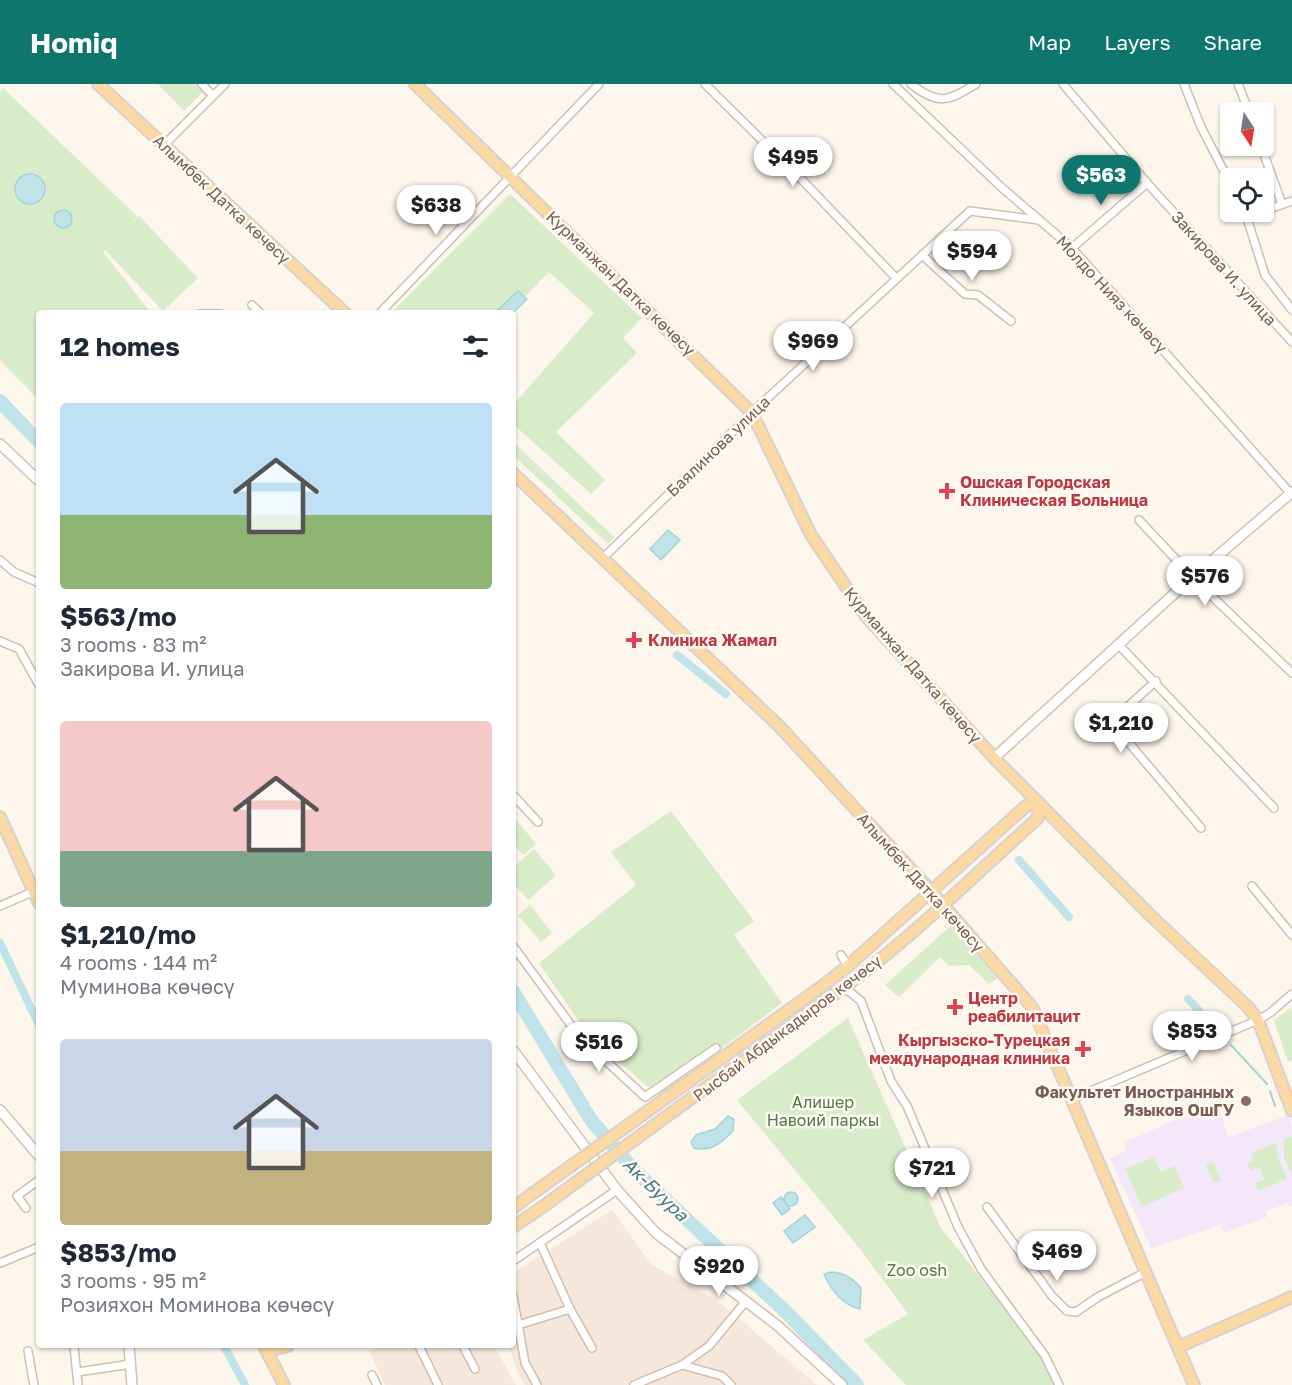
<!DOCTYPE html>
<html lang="en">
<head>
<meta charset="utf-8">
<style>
	:root { --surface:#fff; --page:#f2f2f3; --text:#1f2937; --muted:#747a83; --accent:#0f766e }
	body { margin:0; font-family:"Golos Text",sans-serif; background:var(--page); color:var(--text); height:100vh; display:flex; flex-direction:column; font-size:22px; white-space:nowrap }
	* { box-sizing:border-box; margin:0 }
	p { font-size:20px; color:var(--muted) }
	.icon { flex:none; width:33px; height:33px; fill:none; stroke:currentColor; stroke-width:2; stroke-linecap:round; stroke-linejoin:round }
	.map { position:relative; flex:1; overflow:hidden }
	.panel { position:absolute; left:36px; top:226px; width:480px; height:1038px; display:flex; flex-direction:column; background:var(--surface); border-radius:6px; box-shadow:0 2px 4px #0004 }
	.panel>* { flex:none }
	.needle { width:39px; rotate:168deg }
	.tools { position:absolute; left:1220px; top:18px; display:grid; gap:12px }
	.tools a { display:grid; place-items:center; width:54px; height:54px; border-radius:6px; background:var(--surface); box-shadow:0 2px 4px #0004; font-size:30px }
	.price { position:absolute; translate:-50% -51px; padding:0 14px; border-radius:21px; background:#fff; color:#222; font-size:20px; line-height:39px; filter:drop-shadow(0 2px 3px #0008) }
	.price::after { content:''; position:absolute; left:50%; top:36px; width:18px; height:14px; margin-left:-9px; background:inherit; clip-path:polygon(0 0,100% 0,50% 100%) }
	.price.on { background:var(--accent); color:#fff }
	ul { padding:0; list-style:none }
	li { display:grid; align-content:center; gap:12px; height:318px; padding:0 24px }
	li span { display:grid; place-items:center; height:186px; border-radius:6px; color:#555 }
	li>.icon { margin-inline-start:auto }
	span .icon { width:108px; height:108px; fill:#fffc; stroke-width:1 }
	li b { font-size:26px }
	h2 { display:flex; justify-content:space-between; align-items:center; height:72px; padding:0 24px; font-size:26px }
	header { display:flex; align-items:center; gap:36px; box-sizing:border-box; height:84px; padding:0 30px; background:var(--accent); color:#fff }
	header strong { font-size:28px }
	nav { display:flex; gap:33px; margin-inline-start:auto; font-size:21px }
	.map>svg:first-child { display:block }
	.residential { fill:#f5e8da }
	.education { fill:#f3e8fa }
	.green { fill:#d8ecc9 }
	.water { fill:#bfe3e8; stroke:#a5d3da; stroke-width:1.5 }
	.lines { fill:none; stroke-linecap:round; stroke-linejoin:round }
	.stream { stroke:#a5d3da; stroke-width:2 }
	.canal { stroke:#bfe3e8; stroke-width:8 }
	.river { stroke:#bfe3e8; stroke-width:14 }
	.street-casing { stroke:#d1beb0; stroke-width:10 }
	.secondary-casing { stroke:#d6c0b0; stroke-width:12 }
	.primary-casing { stroke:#dad1cd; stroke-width:14 }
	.street { stroke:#fff; stroke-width:7 }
	.secondary { stroke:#fff; stroke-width:9 }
	.primary { stroke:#fbd9a5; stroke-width:10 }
	.primary-bridge-casing { stroke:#dad1cd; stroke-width:14; stroke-linecap:butt }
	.primary-bridge { stroke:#fbd9a5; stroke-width:10 }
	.health-dot { fill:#e0444e; stroke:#fffaf3; stroke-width:2 }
	.education-dot { fill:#8d6e63; stroke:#fffaf3; stroke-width:2 }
	.labels { text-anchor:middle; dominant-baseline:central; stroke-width:5; stroke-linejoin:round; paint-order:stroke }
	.street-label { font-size:16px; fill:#7a5c4d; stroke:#fffaf3 }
	.health-label { font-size:16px; font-weight:bold; fill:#be3a42; stroke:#fffaf3; text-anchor:start }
	.education-label { font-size:16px; font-weight:bold; fill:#785e54; stroke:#fffaf3; text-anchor:end }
	.park-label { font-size:16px; fill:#537a41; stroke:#fffaf3 }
	.water-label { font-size:18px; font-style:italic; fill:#437c86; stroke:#fffaf3 }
</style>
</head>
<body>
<header>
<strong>Homiq</strong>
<nav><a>Map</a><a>Layers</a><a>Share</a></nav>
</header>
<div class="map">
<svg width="1292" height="1301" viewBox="0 0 1292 1301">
	<rect width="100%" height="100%" fill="#fdf6ec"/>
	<g class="residential">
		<path d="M 612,1126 L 652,1181 L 717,1216 L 817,1301 L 525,1301 L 517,1288 L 509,1262 L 513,1262 L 513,1189 Z"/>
		<path d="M 379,1262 L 494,1262 L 516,1301 L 385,1301 L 369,1267 Z"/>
	</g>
	<path class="education" d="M 1216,1018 L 1229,1053 L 1288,1031 L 1292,1041 L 1292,1122 L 1289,1123 L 1287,1119 L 1266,1128 L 1267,1133 L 1224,1149 L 1220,1141 L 1151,1164 L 1110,1074 L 1126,1067 L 1125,1058 Z"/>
	<g class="green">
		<path d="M 158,0 L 201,0 L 206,5 L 184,27 Z"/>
		<path d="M 3,4 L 137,132 L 130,140 L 139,132 L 198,194 L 163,227 L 105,166 L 103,168 L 151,229 L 39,230 L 39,316 L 0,276 L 0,8 Z"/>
		<path d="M 510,110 L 642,234 L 623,254 L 637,269 L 556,348 L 605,396 L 591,410 L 513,340 L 513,321 L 594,229 L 549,188 L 509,229 L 390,230 Z"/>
		<path d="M 513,358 L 614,453 L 608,460 L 513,371 Z"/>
		<path d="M 671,727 L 754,837 L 734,851 L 782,919 L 658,1012 L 588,951 L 539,879 L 636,801 L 611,768 Z"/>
		<path d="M 513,732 L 536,760 L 523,771 L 513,759 Z"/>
		<path d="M 534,765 L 556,791 L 528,816 L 513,799 L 513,784 Z"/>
		<path d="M 530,821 L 552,849 L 541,858 L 518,831 Z"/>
		<path d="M 954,839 L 999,893 L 989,900 L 969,881 L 949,882 L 940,873 L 899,913 L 885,901 Z"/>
		<path d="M 1292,923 L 1292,976 L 1288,978 L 1274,936 Z"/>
		<path d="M 848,934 L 941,1144 L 1042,1271 L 1059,1301 L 906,1301 L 863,1256 L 908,1230 L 860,1165 L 737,1016 Z"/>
		<path d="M 1292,1053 L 1292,1091 L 1284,1074 L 1284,1055 Z"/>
		<path d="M 1276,1059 L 1278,1074 L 1287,1095 L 1258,1107 L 1255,1100 L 1264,1095 L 1259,1083 L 1250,1087 L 1247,1080 L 1254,1077 L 1251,1069 Z"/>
		<path d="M 1154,1073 L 1160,1088 L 1175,1082 L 1184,1104 L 1142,1123 L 1125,1085 Z"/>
		<path d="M 1213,1078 L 1221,1096 L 1213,1099 L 1206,1081 Z"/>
	</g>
	<g class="water">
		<circle cx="30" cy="105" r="15"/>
		<circle cx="63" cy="135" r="9"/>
		<path d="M 518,207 L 527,215 L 513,229 L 495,229 Z"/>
		<path d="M 668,446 L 680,456 L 661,476 L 650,465 Z"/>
		<path d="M 728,1032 L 734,1035 L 733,1047 C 721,1059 712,1068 694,1064 L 691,1058 L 696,1051 L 715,1045 Z"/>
		<circle cx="791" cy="1115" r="7"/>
		<path d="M 781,1113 L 790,1125 L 782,1131 L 773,1119 Z"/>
		<path d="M 805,1131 L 815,1143 L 793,1159 L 784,1147 Z"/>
		<path d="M 831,1188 C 845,1189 852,1194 861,1204 L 860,1225 C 842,1221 831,1206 824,1190 Z"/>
	</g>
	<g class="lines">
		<g class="stream">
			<path d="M 1231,961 L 1267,1000"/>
			<path d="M 1270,1007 L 1275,1022"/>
		</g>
		<g class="canal">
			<path d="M 677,571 L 726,610"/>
			<path d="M 1019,776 L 1069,833"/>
			<path d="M 0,859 L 39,941"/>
			<path d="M 1188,915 L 1220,949"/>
			<path d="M 224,1262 L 245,1301"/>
		</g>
		<g class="river">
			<path d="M 0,317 L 39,358"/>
			<path d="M 513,907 L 591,1036 L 635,1087 L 784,1226 L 857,1301"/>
		</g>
		<g class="street-casing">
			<g id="street">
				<path d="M 202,0 L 213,12"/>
				<path d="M 705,0 L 804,98 L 896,194"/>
				<path d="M 893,0 L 1000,102 L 1072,164 L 1292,411"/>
				<path d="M 911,0 C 939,22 948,17 976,0"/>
				<path d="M 1063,0 L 1147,99 L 1292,258"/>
				<path d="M 1184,0 L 1201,43 L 1230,99"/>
				<path d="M 1238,0 L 1249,28"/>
				<path d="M 164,61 L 225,0"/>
				<path d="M 1261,62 L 1282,120"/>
				<path d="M 1263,127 L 1292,117"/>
				<path d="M 1245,128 L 1265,191 L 1292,226"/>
				<path d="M 1247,133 L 1262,128"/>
				<path d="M 1072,164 L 1147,99"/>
				<path d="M 922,171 L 965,210 L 978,211 L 1011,237"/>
				<path d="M 252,221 L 261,230"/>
				<path d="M 200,230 L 221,230"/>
				<path d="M 379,230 L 599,0"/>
				<path d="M 1139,436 L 1199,500 L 1292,589"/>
				<path d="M 602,475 L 759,322 L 970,127 L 1039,136"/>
				<path d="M 0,476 L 14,488 L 39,499"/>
				<path d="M 0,557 L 19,565 L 39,601"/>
				<path d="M 1118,560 L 1274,724"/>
				<path d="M 1156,597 L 1116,633 L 1113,640 L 1201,744"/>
				<path d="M 513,711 L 538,738"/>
				<path d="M 1252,802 L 1292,851"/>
				<path d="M 0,822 L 39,805"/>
				<path d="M 513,862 L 579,952 L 645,1013 L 716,964"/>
				<path d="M 841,871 L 848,882"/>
				<path d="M 845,904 L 861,917 L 891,997 L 907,1022 L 958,1143 L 981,1185 L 1045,1272 L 1059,1301"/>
				<path d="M 1072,1015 L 1258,936 L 1270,929 L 1292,910"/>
				<path d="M 987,1123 L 1052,1212 L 1067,1227 L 1076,1228 L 1098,1213 L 1146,1188"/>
				<path d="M 26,1124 L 17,1112 L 39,1096"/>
				<path d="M 513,1177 L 617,1106"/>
				<path d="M 0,1179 L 39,1163"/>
				<path d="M 513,1212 L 525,1279 L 537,1301"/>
				<path d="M 570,1225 L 592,1264"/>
				<path d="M 518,1241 L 570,1225 L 540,1159"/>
				<path d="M 419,1262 L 438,1301"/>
				<path d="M 463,1262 L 475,1285"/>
				<path d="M 74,1263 L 78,1301"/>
				<path d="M 28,1267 L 34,1301"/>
				<path d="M 682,1281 L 709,1262 L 746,1217"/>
				<path d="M 78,1288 L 131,1280"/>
				<path d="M 372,1291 L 377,1301"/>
				<path d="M 634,1301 L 682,1281 L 722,1292 L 731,1301"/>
			</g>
		</g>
		<g class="secondary-casing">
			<g id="secondary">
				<path d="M 0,360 L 39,397"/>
				<path d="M 994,674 L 1186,499 L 1292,408"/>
				<path d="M 513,966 L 617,1106 L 656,1149 L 777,1241 L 842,1301"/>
				<path d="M 0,1026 L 39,1072"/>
				<path d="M 129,1262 L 132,1301"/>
			</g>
		</g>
		<g class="primary-casing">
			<g id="primary">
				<path d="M 98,0 L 346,230"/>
				<path d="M 415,0 L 752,329 L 811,451 L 865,531 L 994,674 L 1150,831 L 1248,923 L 1258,936 L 1292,1027"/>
				<path d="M 513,389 L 780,643 L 931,807 L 1032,923 L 1194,1301"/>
				<path d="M 0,733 L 39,819"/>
				<path d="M 821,903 L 848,882 L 1026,722 L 1039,719"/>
				<path d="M 829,914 C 904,862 970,795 1038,734 L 1039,719"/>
				<path d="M 513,1124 L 529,1112"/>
				<path d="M 513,1143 L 541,1124"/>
				<path d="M 264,1262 L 284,1301"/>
				<path d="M 1178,1263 L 1292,1213"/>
				<path d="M 267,1267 L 288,1262"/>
			</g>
		</g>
		<use href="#street" class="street"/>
		<use href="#secondary" class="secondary"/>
		<use href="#primary" class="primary"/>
		<g class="primary-bridge-casing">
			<g id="primary-bridge">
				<path d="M 529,1112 L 821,903"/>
				<path d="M 541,1124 L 829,914"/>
			</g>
		</g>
		<use href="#primary-bridge" class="primary-bridge"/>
	</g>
	<g class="health-dot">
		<path d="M944 398h6v6h6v6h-6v6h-6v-6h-6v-6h6z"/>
		<path d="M631 547h6v6h6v6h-6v6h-6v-6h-6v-6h6z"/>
		<path d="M952 914h6v6h6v6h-6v6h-6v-6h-6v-6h6z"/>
		<path d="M1080 956h6v6h6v6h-6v6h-6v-6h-6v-6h6z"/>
	</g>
	<circle class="education-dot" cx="1246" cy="1017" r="6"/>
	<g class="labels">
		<g class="street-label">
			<text transform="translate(222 115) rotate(43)">Алымбек Датка көчөсү</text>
			<text transform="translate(1224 184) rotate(48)">Закирова И. улица</text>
			<text transform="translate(621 199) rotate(44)">Курманжан Датка көчөсү</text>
			<text transform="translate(1112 210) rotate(47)">Молдо Нияз көчөсү</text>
			<text transform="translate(718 362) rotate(-44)">Баялинова улица</text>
			<text transform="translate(913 581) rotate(49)">Курманжан Датка көчөсү</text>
			<text transform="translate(921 798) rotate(48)">Алымбек Датка көчөсү</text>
			<text transform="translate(787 944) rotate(-37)">Рысбай Абдыкадыров көчөсү</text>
		</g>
		<g class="health-label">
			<text x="960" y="398">Ошская Городская<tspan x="960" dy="18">Клиническая Больница</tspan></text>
			<text x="648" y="556">Клиника Жамал</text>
			<text x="968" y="914">Центр<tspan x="968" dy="18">реабилитацит</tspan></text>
			<text x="1070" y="956" text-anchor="end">Кыргызско-Турецкая<tspan x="1070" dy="18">международная клиника</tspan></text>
		</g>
		<g class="education-label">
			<text x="1234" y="1008">Факультет Иностранных<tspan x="1234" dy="18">Языков ОшГУ</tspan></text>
		</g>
		<g class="park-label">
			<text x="823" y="1018">Алишер<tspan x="823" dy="18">Навоий паркы</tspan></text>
			<text x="917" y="1186">Zoo osh</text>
		</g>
		<g class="water-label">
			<text transform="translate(656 1105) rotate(44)">Ак-Буура</text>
		</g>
	</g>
</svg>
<div class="tools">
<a><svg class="needle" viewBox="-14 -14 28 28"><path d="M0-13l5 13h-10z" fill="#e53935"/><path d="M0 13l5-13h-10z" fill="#747a83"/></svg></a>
<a><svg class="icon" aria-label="locate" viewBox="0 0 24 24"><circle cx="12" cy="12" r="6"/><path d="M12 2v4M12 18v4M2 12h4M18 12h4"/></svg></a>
</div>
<b class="price" style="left:793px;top:104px">$495</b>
<b class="price on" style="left:1101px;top:122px">$563</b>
<b class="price" style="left:436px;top:152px">$638</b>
<b class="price" style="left:972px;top:198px">$594</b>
<b class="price" style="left:813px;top:288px">$969</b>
<b class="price" style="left:1205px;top:523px">$576</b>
<b class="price" style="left:1121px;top:670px">$1,210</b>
<b class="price" style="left:1192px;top:978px">$853</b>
<b class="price" style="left:599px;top:989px">$516</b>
<b class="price" style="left:932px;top:1115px">$721</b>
<b class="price" style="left:1057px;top:1198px">$469</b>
<b class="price" style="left:719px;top:1213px">$920</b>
<section class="panel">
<h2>12 homes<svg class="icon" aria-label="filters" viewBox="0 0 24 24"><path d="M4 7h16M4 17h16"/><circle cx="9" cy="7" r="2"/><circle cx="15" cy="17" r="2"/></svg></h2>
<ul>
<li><span style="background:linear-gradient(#bfe0f5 60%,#8fb573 0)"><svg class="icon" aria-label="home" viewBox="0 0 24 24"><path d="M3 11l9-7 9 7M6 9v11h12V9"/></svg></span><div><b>$563/mo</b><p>3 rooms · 83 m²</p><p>Закирова И. улица</p></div></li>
<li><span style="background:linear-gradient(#f6c9c9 70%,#7fa58c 0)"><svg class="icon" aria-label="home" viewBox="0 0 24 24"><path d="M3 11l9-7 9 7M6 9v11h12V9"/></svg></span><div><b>$1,210/mo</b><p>4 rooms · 144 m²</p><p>Муминова көчөсү</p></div></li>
<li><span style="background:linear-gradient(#c9d6e8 60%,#c2b280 0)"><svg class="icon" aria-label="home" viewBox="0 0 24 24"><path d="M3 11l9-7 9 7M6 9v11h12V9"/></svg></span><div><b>$853/mo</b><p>3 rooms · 95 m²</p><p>Розияхон Моминова көчөсү</p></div></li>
</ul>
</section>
</div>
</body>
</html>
